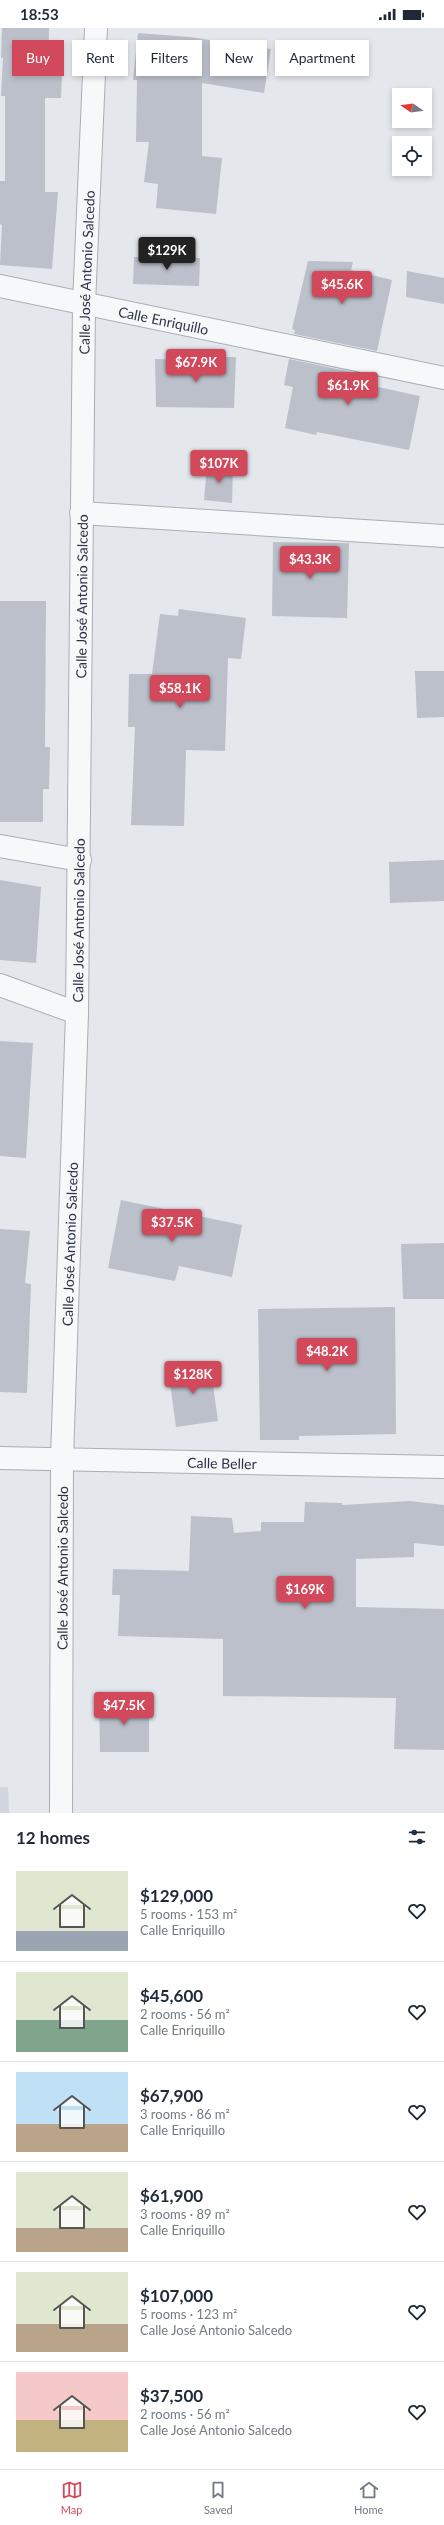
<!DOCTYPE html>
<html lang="en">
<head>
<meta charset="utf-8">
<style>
	:root { --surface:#fff; --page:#f6f6f7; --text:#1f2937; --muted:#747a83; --line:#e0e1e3; --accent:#d1495b }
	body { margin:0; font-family:Lato,sans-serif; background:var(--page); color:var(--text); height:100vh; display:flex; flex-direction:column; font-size:15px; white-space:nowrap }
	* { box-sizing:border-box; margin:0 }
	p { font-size:13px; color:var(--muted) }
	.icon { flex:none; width:22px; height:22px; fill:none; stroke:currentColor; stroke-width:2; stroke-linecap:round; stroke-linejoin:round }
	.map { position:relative; height:1785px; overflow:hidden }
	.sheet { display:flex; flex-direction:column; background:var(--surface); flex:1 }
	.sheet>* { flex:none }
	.hud { position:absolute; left:12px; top:12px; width:420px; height:36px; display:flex; gap:8px }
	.needle { width:26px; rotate:283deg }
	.buttons { position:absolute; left:392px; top:60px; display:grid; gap:8px }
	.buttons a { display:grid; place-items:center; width:40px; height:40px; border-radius:0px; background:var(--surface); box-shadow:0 2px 6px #0003; font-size:20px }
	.price { position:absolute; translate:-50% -34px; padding:0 9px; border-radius:4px; background:var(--accent); color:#fff; font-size:13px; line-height:26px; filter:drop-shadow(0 1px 2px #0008) }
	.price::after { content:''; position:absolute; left:50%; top:24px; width:12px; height:9px; margin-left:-6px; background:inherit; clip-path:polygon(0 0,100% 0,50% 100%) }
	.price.selected { background:#222; color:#fff }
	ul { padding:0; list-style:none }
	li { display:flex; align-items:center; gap:12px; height:100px; padding:0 16px }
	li+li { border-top:1px solid var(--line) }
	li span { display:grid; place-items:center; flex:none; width:112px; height:80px; border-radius:0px; color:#555 }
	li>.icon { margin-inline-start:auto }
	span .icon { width:48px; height:48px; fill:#fffc; stroke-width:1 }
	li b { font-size:17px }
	h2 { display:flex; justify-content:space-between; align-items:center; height:48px; padding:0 16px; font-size:17px }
	.tag { padding:0 14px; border-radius:0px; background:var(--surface); box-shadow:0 2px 6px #0003; font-size:14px; line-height:36px }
	.tag.selected { background:var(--accent); color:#fff }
	.status { display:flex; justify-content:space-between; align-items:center; height:28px; padding:0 20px; background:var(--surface); direction:ltr }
	.status svg { height:11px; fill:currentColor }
	.tab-bar { display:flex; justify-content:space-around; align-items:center; height:56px; border-top:1px solid var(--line); background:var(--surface); font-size:11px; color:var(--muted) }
	.tab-bar a { display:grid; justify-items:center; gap:2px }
	.tab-bar .selected { color:var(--accent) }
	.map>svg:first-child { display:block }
	.built { fill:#d2d6de }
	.building { fill:#bbc0ca }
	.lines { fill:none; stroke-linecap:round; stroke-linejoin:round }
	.street-casing { stroke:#a9aeb7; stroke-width:24 }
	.street { stroke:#f7f8fa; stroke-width:22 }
	.labels { text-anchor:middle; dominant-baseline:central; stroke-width:3; stroke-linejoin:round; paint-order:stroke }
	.street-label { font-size:14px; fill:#2b3445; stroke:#f4f6f9 }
</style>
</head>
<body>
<div class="status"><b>18:53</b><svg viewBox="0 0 49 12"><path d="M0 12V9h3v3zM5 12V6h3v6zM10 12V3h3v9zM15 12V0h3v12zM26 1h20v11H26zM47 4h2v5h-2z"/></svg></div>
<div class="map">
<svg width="444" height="1785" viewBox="0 0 444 1785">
	<rect width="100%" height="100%" fill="#e4e7ec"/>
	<path class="built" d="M 0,1759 L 8,1759 L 9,1785 L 0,1785 Z"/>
	<g class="building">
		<path d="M 2,0 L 49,0 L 48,45 L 62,45 L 61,70 L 45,70 L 45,164 L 58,164 L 52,241 L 0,237 L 2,197 L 0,196 L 0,153 L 5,153 L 5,68 L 1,68 L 3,30 L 1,30 Z"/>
		<path d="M 138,5 L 190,9 L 271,21 L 264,65 L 202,55 L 202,128 L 222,130 L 216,186 L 156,180 L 158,156 L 144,154 L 149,114 L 136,114 L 137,52 L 133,52 Z"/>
		<path d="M 134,229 L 200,230 L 199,258 L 133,256 Z"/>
		<path d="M 308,233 L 353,234 L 351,242 L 392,252 L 377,323 L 294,306 L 295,302 L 292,301 Z"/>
		<path d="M 407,243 L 444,250 L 444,276 L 406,269 Z"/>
		<path d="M 204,329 L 236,329 L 234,380 L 156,379 L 155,331 L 204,332 Z"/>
		<path d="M 289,331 L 371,348 L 369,357 L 420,368 L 409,422 L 317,404 L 316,407 L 285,400 L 293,359 L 284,357 Z"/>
		<path d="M 207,437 L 233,440 L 232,475 L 204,472 Z"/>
		<path d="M 273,514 L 349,515 L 347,590 L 272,588 Z"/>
		<path d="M 0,573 L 46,573 L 45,719 L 50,719 L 49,761 L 43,761 L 43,794 L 0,794 Z"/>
		<path d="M 179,581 L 246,590 L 241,631 L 228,630 L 225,723 L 186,722 L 184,798 L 131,797 L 135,699 L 128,699 L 129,646 L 152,646 L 160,586 L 178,588 Z"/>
		<path d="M 415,643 L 444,643 L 444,689 L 417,690 Z"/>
		<path d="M 444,832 L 444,873 L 390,875 L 389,834 Z"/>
		<path d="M 0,852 L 41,859 L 36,935 L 0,932 Z"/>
		<path d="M 0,1013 L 33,1015 L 26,1130 L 0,1128 Z"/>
		<path d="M 121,1172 L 242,1197 L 232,1249 L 179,1238 L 175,1253 L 108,1240 Z"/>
		<path d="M 0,1201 L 30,1203 L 25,1255 L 31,1256 L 27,1365 L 0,1364 Z"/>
		<path d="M 444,1215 L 444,1271 L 403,1271 L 401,1216 Z"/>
		<path d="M 395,1279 L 396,1406 L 299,1408 L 299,1412 L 260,1412 L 258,1281 Z"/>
		<path d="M 210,1335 L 218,1393 L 176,1399 L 168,1341 Z"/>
		<path d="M 410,1473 L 444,1477 L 444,1518 L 414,1515 L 414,1529 L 356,1531 L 356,1579 L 444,1581 L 444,1722 L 394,1721 L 396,1670 L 223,1668 L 223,1611 L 118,1608 L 120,1567 L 112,1567 L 113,1541 L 189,1543 L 191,1488 L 232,1490 L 234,1505 L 261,1503 L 261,1494 L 304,1494 L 305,1474 L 342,1475 L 342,1477 Z"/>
		<path d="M 149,1672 L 149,1724 L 100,1724 L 99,1673 Z"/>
	</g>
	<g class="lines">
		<g class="street-casing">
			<g id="street">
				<path id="s1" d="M 0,258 L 444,350"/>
				<path d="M 81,485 L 444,508"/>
				<path d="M 0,818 L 80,832"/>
				<path d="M 0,957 L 77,985"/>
				<path id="s2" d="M 0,1430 L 444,1439"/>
				<path id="s3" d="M 61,1785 L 62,1431 L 77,985 L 84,276 L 96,0"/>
			</g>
		</g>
		<use href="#street" class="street"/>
	</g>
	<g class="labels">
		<g class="street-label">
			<text stroke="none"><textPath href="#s3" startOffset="1541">Calle José Antonio Salcedo</textPath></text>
			<text stroke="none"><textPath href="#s1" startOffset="167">Calle Enriquillo</textPath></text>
			<text stroke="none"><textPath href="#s3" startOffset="1217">Calle José Antonio Salcedo</textPath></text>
			<text stroke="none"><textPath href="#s3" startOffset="893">Calle José Antonio Salcedo</textPath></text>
			<text stroke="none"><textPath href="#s3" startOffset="569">Calle José Antonio Salcedo</textPath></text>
			<text stroke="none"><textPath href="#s2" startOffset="222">Calle Beller</textPath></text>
			<text stroke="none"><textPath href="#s3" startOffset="245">Calle José Antonio Salcedo</textPath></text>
		</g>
	</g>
</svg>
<div class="buttons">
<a><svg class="needle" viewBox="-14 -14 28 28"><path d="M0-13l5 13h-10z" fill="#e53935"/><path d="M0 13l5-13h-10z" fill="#747a83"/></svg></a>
<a><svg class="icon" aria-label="locate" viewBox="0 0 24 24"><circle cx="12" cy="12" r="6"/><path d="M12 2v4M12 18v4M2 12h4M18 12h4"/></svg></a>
</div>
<b class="price selected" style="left:167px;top:243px">$129K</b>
<b class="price" style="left:342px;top:277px">$45.6K</b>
<b class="price" style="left:196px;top:355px">$67.9K</b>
<b class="price" style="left:348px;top:378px">$61.9K</b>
<b class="price" style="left:219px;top:456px">$107K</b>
<b class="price" style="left:310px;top:552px">$43.3K</b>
<b class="price" style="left:180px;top:681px">$58.1K</b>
<b class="price" style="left:172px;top:1215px">$37.5K</b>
<b class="price" style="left:327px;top:1344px">$48.2K</b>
<b class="price" style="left:193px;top:1367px">$128K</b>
<b class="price" style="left:305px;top:1582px">$169K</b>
<b class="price" style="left:124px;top:1698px">$47.5K</b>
<div class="hud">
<a class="tag selected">Buy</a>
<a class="tag">Rent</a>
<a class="tag">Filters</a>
<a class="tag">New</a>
<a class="tag">Apartment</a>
</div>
</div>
<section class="sheet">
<h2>12 homes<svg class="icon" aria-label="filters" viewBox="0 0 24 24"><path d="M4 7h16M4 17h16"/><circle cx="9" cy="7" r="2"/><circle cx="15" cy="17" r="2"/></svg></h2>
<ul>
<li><span style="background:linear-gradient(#dfe7d0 75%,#9aa5b1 0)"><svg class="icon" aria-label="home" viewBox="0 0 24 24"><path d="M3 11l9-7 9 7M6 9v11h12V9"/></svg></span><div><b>$129,000</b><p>5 rooms · 153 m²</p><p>Calle Enriquillo</p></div><svg class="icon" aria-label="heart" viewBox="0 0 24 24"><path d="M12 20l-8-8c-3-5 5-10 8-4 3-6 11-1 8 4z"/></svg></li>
<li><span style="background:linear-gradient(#dfe7d0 60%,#7fa58c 0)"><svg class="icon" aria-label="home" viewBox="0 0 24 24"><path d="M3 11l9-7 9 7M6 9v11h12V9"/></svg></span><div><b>$45,600</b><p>2 rooms · 56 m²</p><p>Calle Enriquillo</p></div><svg class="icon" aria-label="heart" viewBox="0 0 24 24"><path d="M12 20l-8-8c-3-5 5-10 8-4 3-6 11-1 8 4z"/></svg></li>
<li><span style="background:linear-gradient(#bfe0f5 65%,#b9a48a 0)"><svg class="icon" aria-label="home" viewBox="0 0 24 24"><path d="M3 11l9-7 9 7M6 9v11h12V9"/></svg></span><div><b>$67,900</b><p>3 rooms · 86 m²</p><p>Calle Enriquillo</p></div><svg class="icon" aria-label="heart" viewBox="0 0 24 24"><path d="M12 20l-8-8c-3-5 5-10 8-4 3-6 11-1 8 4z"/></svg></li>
<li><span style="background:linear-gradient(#dfe7d0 70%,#b9a48a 0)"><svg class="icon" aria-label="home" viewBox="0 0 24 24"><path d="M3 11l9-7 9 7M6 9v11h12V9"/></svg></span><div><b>$61,900</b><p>3 rooms · 89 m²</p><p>Calle Enriquillo</p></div><svg class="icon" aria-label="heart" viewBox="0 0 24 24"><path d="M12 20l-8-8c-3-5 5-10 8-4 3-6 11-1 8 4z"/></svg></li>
<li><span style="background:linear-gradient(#dfe7d0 65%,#b9a48a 0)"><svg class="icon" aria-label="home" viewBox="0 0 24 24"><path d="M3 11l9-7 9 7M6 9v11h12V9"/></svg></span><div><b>$107,000</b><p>5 rooms · 123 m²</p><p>Calle José Antonio Salcedo</p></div><svg class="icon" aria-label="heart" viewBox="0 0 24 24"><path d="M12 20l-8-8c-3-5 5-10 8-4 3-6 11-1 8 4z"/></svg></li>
<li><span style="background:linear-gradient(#f6c9c9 60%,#c2b280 0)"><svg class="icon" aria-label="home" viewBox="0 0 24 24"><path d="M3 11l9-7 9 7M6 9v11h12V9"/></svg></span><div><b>$37,500</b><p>2 rooms · 56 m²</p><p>Calle José Antonio Salcedo</p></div><svg class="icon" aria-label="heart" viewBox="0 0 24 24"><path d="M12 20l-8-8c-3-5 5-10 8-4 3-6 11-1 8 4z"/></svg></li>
</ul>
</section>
<nav class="tab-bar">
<a class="selected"><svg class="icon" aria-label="map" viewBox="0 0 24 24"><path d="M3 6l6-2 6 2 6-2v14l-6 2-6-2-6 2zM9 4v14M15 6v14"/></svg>Map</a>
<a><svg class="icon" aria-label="saved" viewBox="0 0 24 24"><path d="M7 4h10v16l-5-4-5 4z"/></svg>Saved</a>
<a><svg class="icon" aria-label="home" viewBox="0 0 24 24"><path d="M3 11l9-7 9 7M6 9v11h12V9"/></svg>Home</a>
</nav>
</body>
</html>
